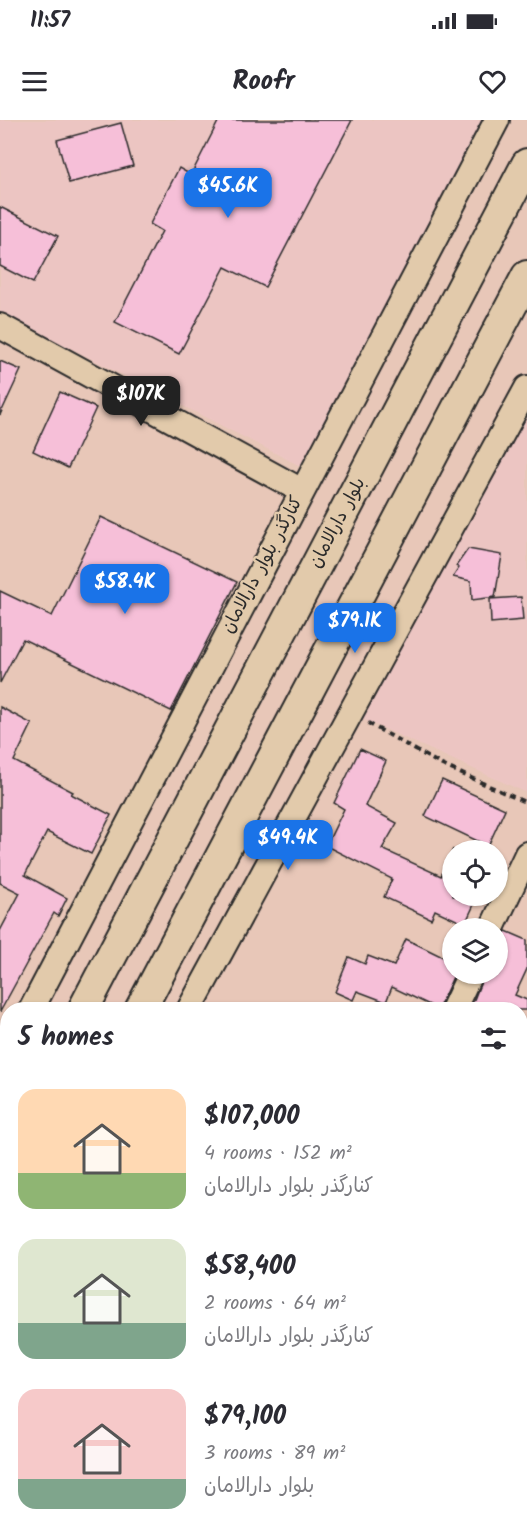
<!DOCTYPE html>
<html lang="en">
<head>
<meta charset="utf-8">
<style>
	:root { --surface:#fff; --page:#f7f7f7; --text:#2b2b33; --muted:#7c7c81; --accent:#1a73e8 }
	body { margin:0; font-family:Kalam,"Playpen Sans Arabic",sans-serif; background:var(--page); color:var(--text); height:100vh; display:flex; flex-direction:column; font-size:22px; white-space:nowrap }
	* { box-sizing:border-box; margin:0 }
	p { font-size:20px; color:var(--muted) }
	.icon { flex:none; width:33px; height:33px; fill:none; stroke:currentColor; stroke-width:2; stroke-linecap:round; stroke-linejoin:round }
	.map { position:relative; flex:1; overflow:hidden }
	.drawer { position:absolute; left:0px; top:882px; width:528px; height:536px; display:flex; flex-direction:column; background:var(--surface); border-radius:24px 24px 0 0; box-shadow:0 2px 4px #0004 }
	.drawer>* { flex:none }
	.fabs { position:absolute; left:442px; top:720px; display:grid; gap:12px }
	.fabs a { display:grid; place-items:center; width:66px; height:66px; border-radius:50%; background:var(--surface); box-shadow:0 2px 4px #0004; font-size:30px }
	.price { position:absolute; translate:-50% -51px; padding:0 14px; border-radius:12px; background:var(--accent); color:#fff; font-size:20px; line-height:39px; filter:drop-shadow(0 2px 3px #0008) }
	.price::after { content:''; position:absolute; left:50%; top:36px; width:18px; height:14px; margin-left:-9px; background:inherit; clip-path:polygon(0 0,100% 0,50% 100%) }
	.price.on { background:#222; color:#fff }
	ul { padding:0; list-style:none }
	li { display:flex; align-items:center; gap:18px; height:150px; padding:0 18px }
	li span { display:grid; place-items:center; flex:none; width:168px; height:120px; border-radius:18px; color:#555 }
	li>.icon { margin-inline-start:auto }
	span .icon { width:72px; height:72px; fill:#fffc; stroke-width:1 }
	li b { font-size:26px }
	h2 { display:flex; justify-content:space-between; align-items:center; height:72px; padding:0 18px; font-size:26px }
	.status { display:flex; justify-content:space-between; align-items:center; height:42px; padding:0 30px; background:var(--surface); direction:ltr }
	.status svg { height:16px; fill:currentColor }
	header { display:flex; justify-content:space-between; align-items:center; height:78px; padding:0 18px; background:var(--surface); font-size:27px; font-weight:700 }
	.map>svg:first-child { display:block }
	.built { fill:#ecc5c2 }
	.building { fill:#f6bfd8; stroke:#2b2b2b; stroke-width:1.5 }
	.lines { fill:none; stroke-linecap:round; stroke-linejoin:round }
	.minor-casing { stroke:#2b2b2b; stroke-width:28 }
	.major-casing { stroke:#2b2b2b; stroke-width:34 }
	.path { stroke:#2b2b2b; stroke-width:4; stroke-dasharray:6 4.5; stroke-linecap:butt }
	.minor { stroke:#e2caab; stroke-width:24 }
	.major { stroke:#e2caab; stroke-width:30 }
	.labels { text-anchor:middle; dominant-baseline:central; stroke-width:5; stroke-linejoin:round; paint-order:stroke }
	.street-label { font-size:18px; fill:#2b2b2b; stroke:#e2caab }
</style>
</head>
<body>
<div class="status"><b>11:57</b><svg viewBox="0 0 49 12"><path d="M0 12V9h3v3zM5 12V6h3v6zM10 12V3h3v9zM15 12V0h3v12zM26 1h20v11H26zM47 4h2v5h-2z"/></svg></div>
<header><svg class="icon" aria-label="menu" viewBox="0 0 24 24"><path d="M4 6h16M4 12h16M4 18h16"/></svg>Roofr<svg class="icon" aria-label="heart" viewBox="0 0 24 24"><path d="M12 20l-8-8c-3-5 5-10 8-4 3-6 11-1 8 4z"/></svg></header>
<div class="map">
<svg width="527" height="1417" viewBox="0 0 527 1417">
	<rect width="100%" height="100%" fill="#e8c7b8"/>
	<filter id="ink" filterUnits="userSpaceOnUse"><feTurbulence type="fractalNoise" baseFrequency=".0167" numOctaves="2"/><feDisplacementMap in="SourceGraphic" scale="12" xChannelSelector="R" yChannelSelector="G"/><feConvolveMatrix kernelMatrix="1 2 1 2 8 2 1 2 1" color-interpolation-filters="sRGB"/></filter>
	<g filter="url(#ink)">
		<g class="built">
			<path d="M 0,0 L 488,0 L 300,346 L 0,192 Z"/>
			<path d="M 527,268 L 527,673 L 349,593 Z"/>
		</g>
		<g class="building">
			<path d="M 219,0 L 352,0 L 265,167 L 225,147 L 179,234 L 115,202 L 162,111 L 150,104 L 179,48 L 191,55 Z"/>
			<path d="M 121,3 L 133,46 L 69,63 L 57,20 Z"/>
			<path d="M 0,87 L 58,116 L 33,163 L 0,146 Z"/>
			<path d="M 0,241 L 21,250 L 0,295 Z"/>
			<path d="M 60,272 L 96,288 L 68,348 L 33,331 Z"/>
			<path d="M 101,397 L 237,462 L 171,591 L 23,519 L 0,563 L 0,471 L 52,496 Z"/>
			<path d="M 468,429 L 502,435 L 495,477 L 472,480 L 471,461 L 453,457 L 459,448 L 456,446 Z"/>
			<path d="M 521,477 L 523,500 L 491,503 L 490,479 Z"/>
			<path d="M 0,587 L 32,604 L 14,641 L 73,672 L 71,674 L 111,695 L 91,734 L 47,712 L 25,755 L 67,778 L 58,796 L 54,793 L 0,892 L 0,811 L 20,773 L 0,763 Z"/>
			<path d="M 360,629 L 386,641 L 365,686 L 397,703 L 382,729 L 441,756 L 453,729 L 453,776 L 478,776 L 465,804 L 435,790 L 431,799 L 384,777 L 392,759 L 326,726 L 344,689 L 334,683 Z"/>
			<path d="M 442,660 L 505,689 L 488,726 L 425,696 Z"/>
			<path d="M 506,811 L 527,820 L 527,849 L 515,875 L 527,880 L 527,890 L 470,890 L 484,854 L 498,854 L 498,821 Z"/>
			<path d="M 406,819 L 453,842 L 453,857 L 438,889 L 392,867 L 386,882 L 357,871 L 353,880 L 335,872 L 349,837 L 365,844 L 368,836 L 394,846 Z"/>
		</g>
		<g class="lines">
			<g class="minor-casing">
				<g id="minor">
					<path d="M 0,206 L 302,371"/>
					<path d="M 492,808 L 527,734"/>
					<path d="M 31,890 L 497,0"/>
					<path d="M 189,890 L 527,268"/>
					<path d="M 453,890 L 470,854"/>
					<path d="M 0,949 L 8,935"/>
					<path d="M 520,1146 L 527,1148"/>
					<path d="M 0,1249 L 8,1234"/>
					<path d="M 520,1393 L 527,1396"/>
					<path d="M 187,1417 L 190,1410"/>
				</g>
			</g>
			<g class="major-casing">
				<g id="major">
					<path d="M 83,890 L 527,44"/>
					<path d="M 140,890 L 527,156"/>
					<path d="M 0,1047 L 8,1033"/>
					<path d="M 0,1156 L 8,1142"/>
				</g>
			</g>
			<path class="path" d="M 368,603 L 442,645 L 527,683"/>
			<use href="#minor" class="minor"/>
			<use href="#major" class="major"/>
		</g>
	</g>
	<g class="labels">
		<g class="street-label">
			<text transform="translate(338 403) rotate(-62)">بلوار دارالامان</text>
			<text transform="translate(263 445) rotate(-62)">کنارگذر بلوار دارالامان</text>
		</g>
	</g>
</svg>
<div class="fabs">
<a><svg class="icon" aria-label="locate" viewBox="0 0 24 24"><circle cx="12" cy="12" r="6"/><path d="M12 2v4M12 18v4M2 12h4M18 12h4"/></svg></a>
<a><svg class="icon" aria-label="layers" viewBox="0 0 24 24"><path d="M12 4l9 5-9 5-9-5zM3 14l9 5 9-5"/></svg></a>
</div>
<b class="price" style="left:228px;top:99px">$45.6K</b>
<b class="price on" style="left:141px;top:307px">$107K</b>
<b class="price" style="left:125px;top:495px">$58.4K</b>
<b class="price" style="left:355px;top:534px">$79.1K</b>
<b class="price" style="left:288px;top:751px">$49.4K</b>
<section class="drawer">
<h2>5 homes<svg class="icon" aria-label="filters" viewBox="0 0 24 24"><path d="M4 7h16M4 17h16"/><circle cx="9" cy="7" r="2"/><circle cx="15" cy="17" r="2"/></svg></h2>
<ul>
<li><span style="background:linear-gradient(#ffd9b3 70%,#8fb573 0)"><svg class="icon" aria-label="home" viewBox="0 0 24 24"><path d="M3 11l9-7 9 7M6 9v11h12V9"/></svg></span><div><b>$107,000</b><p>4 rooms · 152 m²</p><p>کنارگذر بلوار دارالامان</p></div></li>
<li><span style="background:linear-gradient(#dfe7d0 70%,#7fa58c 0)"><svg class="icon" aria-label="home" viewBox="0 0 24 24"><path d="M3 11l9-7 9 7M6 9v11h12V9"/></svg></span><div><b>$58,400</b><p>2 rooms · 64 m²</p><p>کنارگذر بلوار دارالامان</p></div></li>
<li><span style="background:linear-gradient(#f6c9c9 75%,#7fa58c 0)"><svg class="icon" aria-label="home" viewBox="0 0 24 24"><path d="M3 11l9-7 9 7M6 9v11h12V9"/></svg></span><div><b>$79,100</b><p>3 rooms · 89 m²</p><p>بلوار دارالامان</p></div></li>
</ul>
</section>
</div>
</body>
</html>
